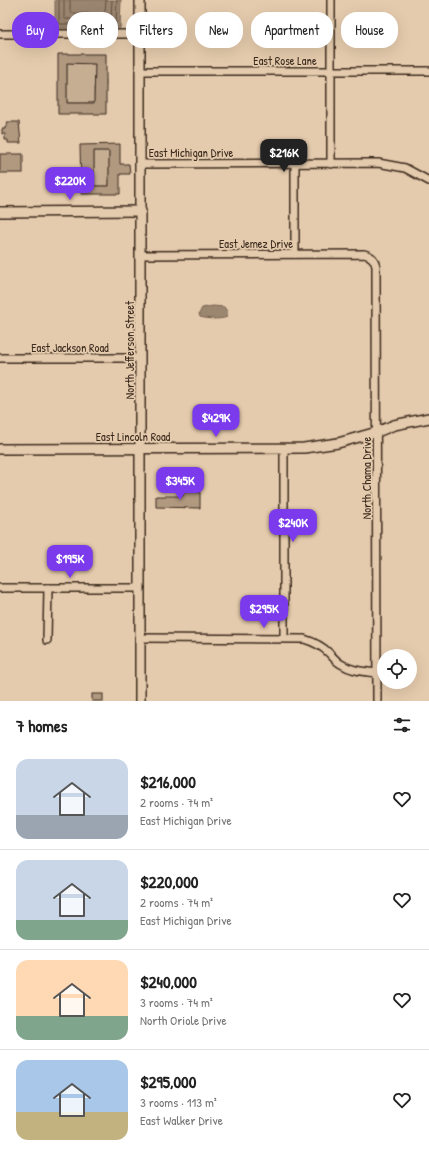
<!DOCTYPE html>
<html lang="en">
<head>
<meta charset="utf-8">
<style>
	:root { --surface:#fff; --page:#f2f2f2; --text:#222; --muted:#767676; --line:#e0e0e0; --accent:#7c3aed }
	body { margin:0; font-family:"Patrick Hand",sans-serif; background:var(--page); color:var(--text); height:100vh; display:flex; flex-direction:column; font-size:15px; white-space:nowrap }
	* { box-sizing:border-box; margin:0 }
	p { font-size:13px; color:var(--muted) }
	.icon { flex:none; width:22px; height:22px; fill:none; stroke:currentColor; stroke-width:2; stroke-linecap:round; stroke-linejoin:round }
	.map { position:relative; height:701px; overflow:hidden }
	.side { display:flex; flex-direction:column; background:var(--surface); flex:1 }
	.side>* { flex:none }
	.banner { position:absolute; left:12px; top:12px; width:405px; height:36px; display:flex; gap:8px }
	.buttons { position:absolute; left:377px; top:649px; display:grid; gap:8px }
	.buttons a { display:grid; place-items:center; width:40px; height:40px; border-radius:50%; background:var(--surface); box-shadow:0 4px 16px #0002; font-size:20px }
	.price { position:absolute; translate:-50% -34px; padding:0 9px; border-radius:8px; background:var(--accent); color:#fff; font-size:13px; line-height:26px; filter:drop-shadow(0 1px 2px #0008) }
	.price::after { content:''; position:absolute; left:50%; top:24px; width:12px; height:9px; margin-left:-6px; background:inherit; clip-path:polygon(0 0,100% 0,50% 100%) }
	.price.on { background:#222; color:#fff }
	ul { padding:0; list-style:none }
	li { display:flex; align-items:center; gap:12px; height:100px; padding:0 16px }
	li+li { border-top:1px solid var(--line) }
	li span { display:grid; place-items:center; flex:none; width:112px; height:80px; border-radius:12px; color:#555 }
	li>.icon { margin-inline-start:auto }
	span .icon { width:48px; height:48px; fill:#fffc; stroke-width:1 }
	li b { font-size:17px }
	h2 { display:flex; justify-content:space-between; align-items:center; height:48px; padding:0 16px; font-size:17px }
	.tag { padding:0 14px; border-radius:16px; background:var(--surface); box-shadow:0 4px 16px #0002; font-size:14px; line-height:36px }
	.tag.on { background:var(--accent); color:#fff }
	.map>svg:first-child { display:block }
	.green { fill:#c6ae93; stroke:#806c58 }
	.water { fill:#9b866f; stroke:#75614f }
	.lines { fill:none; stroke-linecap:round; stroke-linejoin:round }
	.shore { stroke:#614f3e; stroke-width:1 }
	.building { fill:#b19980; stroke:#3b2a1e; fill-rule:evenodd }
	.minor-casing { stroke:#3b2a1e; stroke-width:10 }
	.tertiary-casing { stroke:#3b2a1e; stroke-width:12 }
	.minor { stroke:#e5cbad; stroke-width:7 }
	.tertiary { stroke:#e5cbad; stroke-width:9 }
	.labels { text-anchor:middle; dominant-baseline:central; stroke-width:3.5; stroke-linejoin:round; paint-order:stroke }
	.street-label { font-size:12px; fill:#3b2a1e; stroke:#e5cbad }
</style>
</head>
<body>
<div class="map">
<svg width="429" height="701" viewBox="0 0 429 701">
	<rect width="100%" height="100%" fill="#e5cbad"/>
	<filter id="ink" filterUnits="userSpaceOnUse"><feTurbulence type="fractalNoise" baseFrequency=".025" numOctaves="2"/><feDisplacementMap in="SourceGraphic" scale="8" xChannelSelector="R" yChannelSelector="G"/><feConvolveMatrix kernelMatrix="1 2 1 2 8 2 1 2 1" color-interpolation-filters="sRGB"/></filter>
	<g filter="url(#ink)">
		<g class="green">
			<path d="M 67,63 L 95,64 L 95,79 L 106,79 L 106,86 L 94,87 L 94,103 L 67,103 Z"/>
			<rect x="94" y="151" width="15" height="35"/>
		</g>
		<g class="water">
			<path d="M 55,0 L 121,0 L 120,28 L 55,28 Z"/>
			<path d="M 213,306 L 224,307 L 227,311 L 227,317 C 221,320 207,319 200,317 L 199,314 L 202,308 Z"/>
		</g>
		<g class="lines">
			<g class="shore">
				<path d="M 59,0 L 59,22 L 60,24 L 114,25 L 116,23 L 117,0"/>
				<path d="M 64,0 L 64,17 L 65,19 L 109,20 L 111,18 L 112,0"/>
				<path d="M 70,0 L 70,11 L 71,13 L 103,14 L 105,12 L 106,0"/>
			</g>
		</g>
		<g class="building">
			<path d="M 58,54 L 106,54 L 106,114 L 58,114 ZM 67,63 L 95,64 L 94,103 L 67,103 Z"/>
			<path d="M 7,122 L 19,122 L 21,143 L 8,143 L 8,140 L 5,140 L 5,134 L 2,134 L 2,129 L 5,129 L 5,127 L 7,127 Z"/>
			<path d="M 120,144 L 120,164 L 129,164 L 130,174 L 120,174 L 120,194 L 81,194 L 80,145 ZM 94,151 L 109,151 L 109,186 L 94,186 Z"/>
			<rect x="0" y="154" width="23" height="19"/>
			<path d="M 183,492 L 200,492 L 200,508 L 156,507 L 156,496 L 183,496 Z"/>
			<rect x="92" y="694" width="11" height="7"/>
		</g>
		<g class="lines">
			<g class="minor-casing">
				<g id="minor">
					<path d="M 0,34 L 140,34"/>
					<path d="M 141,71 L 429,71"/>
					<path d="M 140,164 L 378,163 L 405,168 L 429,181"/>
					<path d="M 295,164 L 295,254"/>
					<path d="M 331,164 L 331,0"/>
					<path d="M 141,255 L 364,254 C 372,256 374,259 376,266 L 377,701"/>
					<path d="M 0,358 L 140,358"/>
					<path d="M 0,588 L 140,588"/>
					<path d="M 140,638 L 304,639 C 314,642 322,646 329,653 C 333,657 336,661 341,664 C 354,672 363,671 377,673"/>
					<path d="M 284,638 L 284,448"/>
					<path d="M 47,640 L 48,588"/>
				</g>
			</g>
			<g class="tertiary-casing">
				<g id="tertiary">
					<path d="M 0,212 L 141,211"/>
					<path d="M 0,449 L 304,448 L 338,443 L 377,432 L 394,425 L 429,418"/>
					<path d="M 140,701 L 140,0"/>
				</g>
			</g>
			<use href="#minor" class="minor"/>
			<use href="#tertiary" class="tertiary"/>
		</g>
	</g>
	<g class="labels">
		<g class="street-label">
			<text x="285" y="60">East Rose Lane</text>
			<text x="191" y="152">East Michigan Drive</text>
			<text x="256" y="243">East Jemez Drive</text>
			<text x="70" y="347">East Jackson Road</text>
			<text transform="translate(129 350) rotate(-90)">North Jefferson Street</text>
			<text x="133" y="436">East Lincoln Road</text>
			<text transform="translate(366 478) rotate(-90)">North Chama Drive</text>
		</g>
	</g>
</svg>
<div class="buttons">
<a><svg class="icon" aria-label="locate" viewBox="0 0 24 24"><circle cx="12" cy="12" r="6"/><path d="M12 2v4M12 18v4M2 12h4M18 12h4"/></svg></a>
</div>
<b class="price on" style="left:284px;top:173px">$216K</b>
<b class="price" style="left:70px;top:201px">$220K</b>
<b class="price" style="left:216px;top:438px">$429K</b>
<b class="price" style="left:180px;top:501px">$345K</b>
<b class="price" style="left:293px;top:543px">$240K</b>
<b class="price" style="left:70px;top:579px">$195K</b>
<b class="price" style="left:264px;top:629px">$295K</b>
<div class="banner">
<a class="tag on">Buy</a>
<a class="tag">Rent</a>
<a class="tag">Filters</a>
<a class="tag">New</a>
<a class="tag">Apartment</a>
<a class="tag">House</a>
</div>
</div>
<section class="side">
<h2>7 homes<svg class="icon" aria-label="filters" viewBox="0 0 24 24"><path d="M4 7h16M4 17h16"/><circle cx="9" cy="7" r="2"/><circle cx="15" cy="17" r="2"/></svg></h2>
<ul>
<li><span style="background:linear-gradient(#c9d6e8 70%,#9aa5b1 0)"><svg class="icon" aria-label="home" viewBox="0 0 24 24"><path d="M3 11l9-7 9 7M6 9v11h12V9"/></svg></span><div><b>$216,000</b><p>2 rooms · 74 m²</p><p>East Michigan Drive</p></div><svg class="icon" aria-label="heart" viewBox="0 0 24 24"><path d="M12 20l-8-8c-3-5 5-10 8-4 3-6 11-1 8 4z"/></svg></li>
<li><span style="background:linear-gradient(#c9d6e8 75%,#7fa58c 0)"><svg class="icon" aria-label="home" viewBox="0 0 24 24"><path d="M3 11l9-7 9 7M6 9v11h12V9"/></svg></span><div><b>$220,000</b><p>2 rooms · 74 m²</p><p>East Michigan Drive</p></div><svg class="icon" aria-label="heart" viewBox="0 0 24 24"><path d="M12 20l-8-8c-3-5 5-10 8-4 3-6 11-1 8 4z"/></svg></li>
<li><span style="background:linear-gradient(#ffd9b3 70%,#7fa58c 0)"><svg class="icon" aria-label="home" viewBox="0 0 24 24"><path d="M3 11l9-7 9 7M6 9v11h12V9"/></svg></span><div><b>$240,000</b><p>3 rooms · 74 m²</p><p>North Oriole Drive</p></div><svg class="icon" aria-label="heart" viewBox="0 0 24 24"><path d="M12 20l-8-8c-3-5 5-10 8-4 3-6 11-1 8 4z"/></svg></li>
<li><span style="background:linear-gradient(#a9c7e8 65%,#c2b280 0)"><svg class="icon" aria-label="home" viewBox="0 0 24 24"><path d="M3 11l9-7 9 7M6 9v11h12V9"/></svg></span><div><b>$295,000</b><p>3 rooms · 113 m²</p><p>East Walker Drive</p></div><svg class="icon" aria-label="heart" viewBox="0 0 24 24"><path d="M12 20l-8-8c-3-5 5-10 8-4 3-6 11-1 8 4z"/></svg></li>
</ul>
</section>
</body>
</html>
